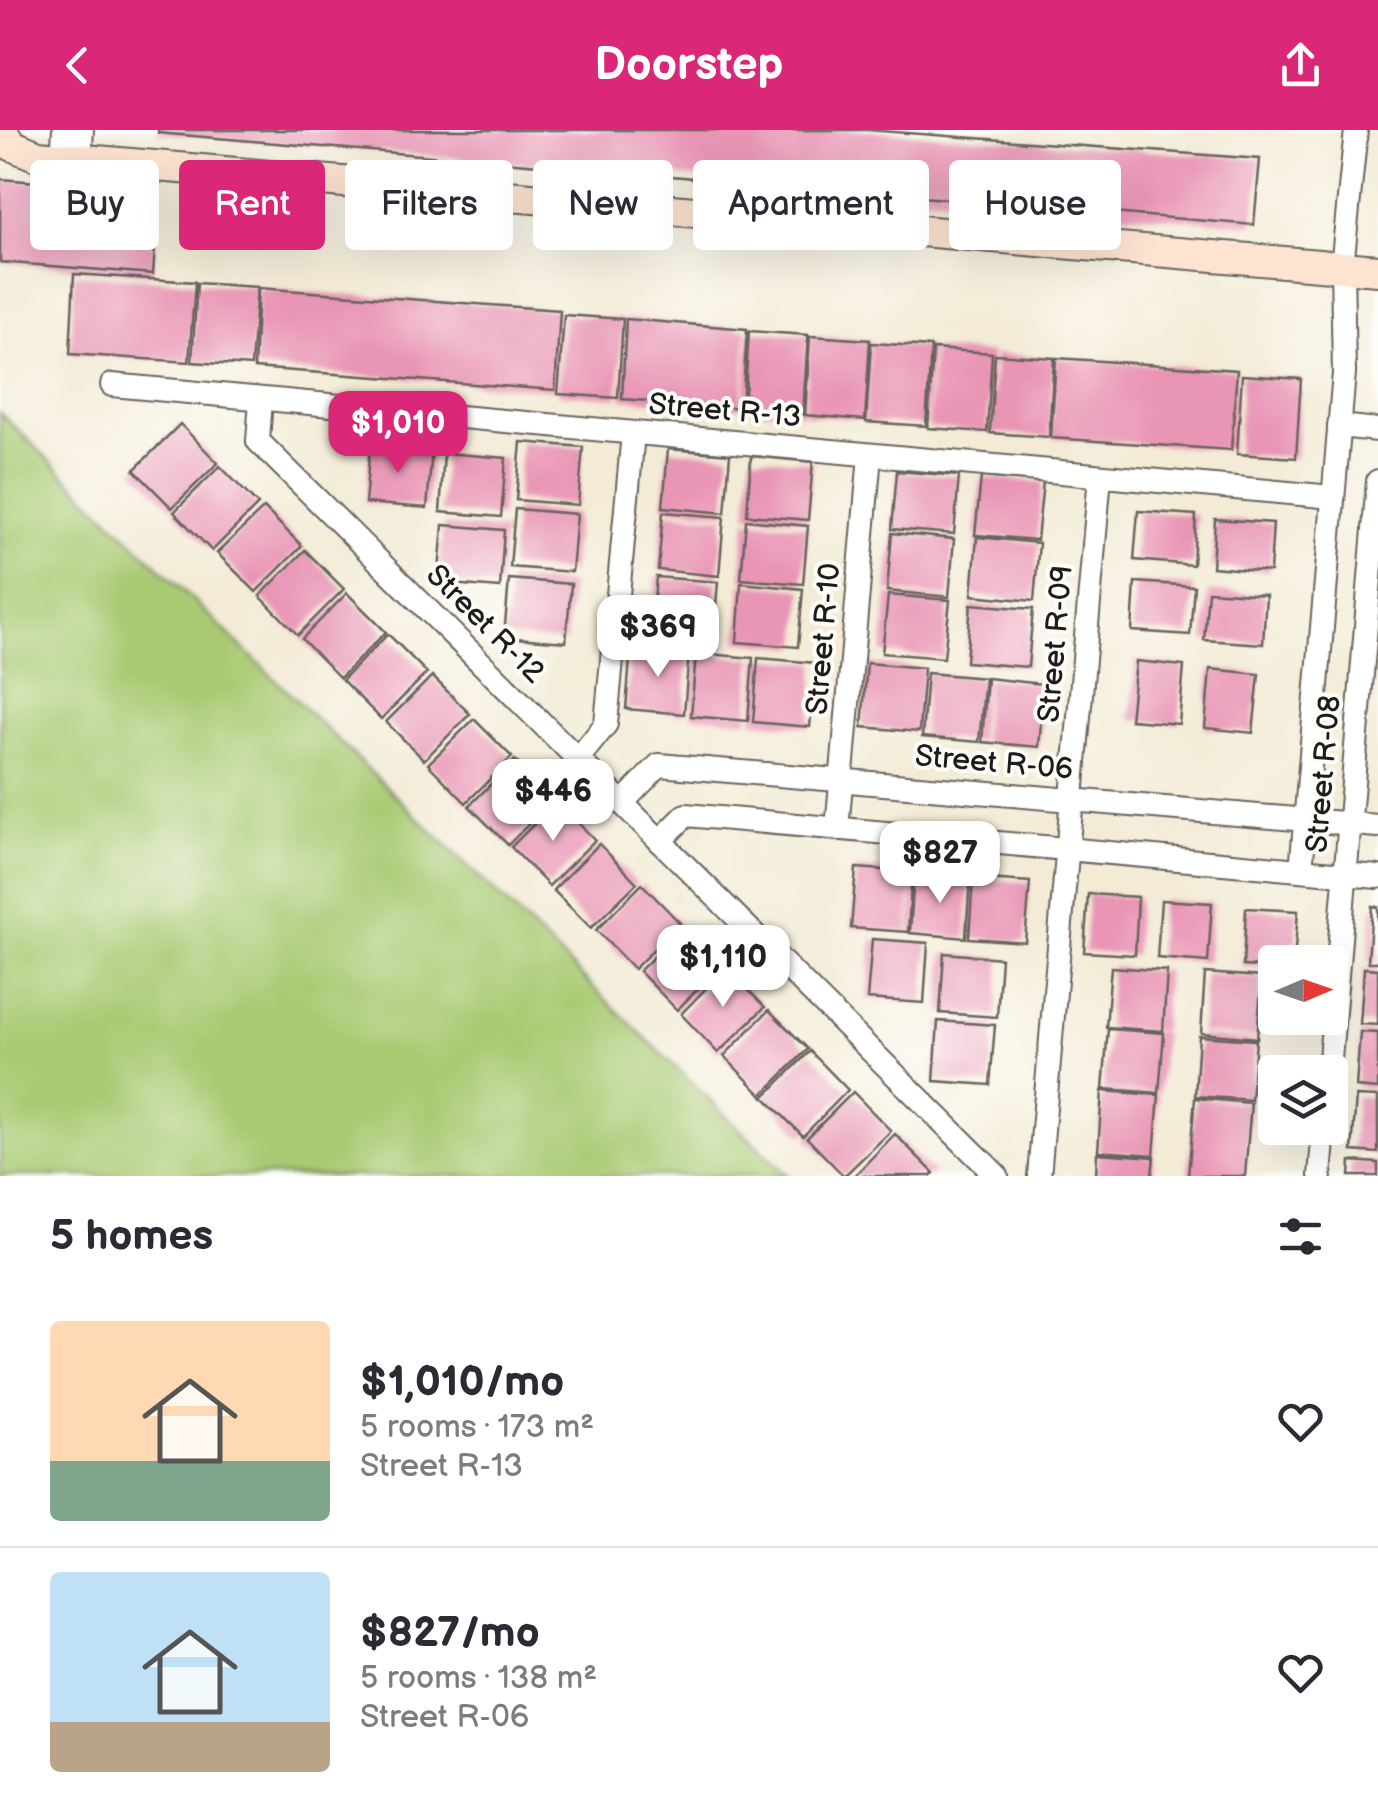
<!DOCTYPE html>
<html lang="en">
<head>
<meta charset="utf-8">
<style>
	:root { --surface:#fff; --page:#f7f7f7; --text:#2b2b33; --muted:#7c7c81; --line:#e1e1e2; --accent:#db2777 }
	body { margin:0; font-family:"Balsamiq Sans",sans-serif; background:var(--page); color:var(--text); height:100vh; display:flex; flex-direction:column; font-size:38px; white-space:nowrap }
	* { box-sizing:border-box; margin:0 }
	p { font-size:32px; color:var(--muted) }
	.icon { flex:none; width:55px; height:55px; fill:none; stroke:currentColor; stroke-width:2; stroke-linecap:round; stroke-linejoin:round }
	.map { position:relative; height:1046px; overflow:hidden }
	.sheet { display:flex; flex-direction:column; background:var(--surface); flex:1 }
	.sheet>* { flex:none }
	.guide { position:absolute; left:30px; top:30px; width:1320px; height:90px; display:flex; gap:20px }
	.needle { width:65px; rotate:88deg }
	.buttons { position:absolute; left:1258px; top:815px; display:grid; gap:20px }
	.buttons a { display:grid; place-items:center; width:90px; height:90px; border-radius:10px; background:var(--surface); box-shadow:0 10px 40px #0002; font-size:50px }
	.price { position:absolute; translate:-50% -85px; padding:0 22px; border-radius:20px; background:#fff; color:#222; font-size:32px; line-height:65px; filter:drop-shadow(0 2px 5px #0008) }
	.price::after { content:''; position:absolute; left:50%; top:60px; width:30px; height:22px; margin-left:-15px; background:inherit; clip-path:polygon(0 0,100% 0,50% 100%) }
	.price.current { background:var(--accent); color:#fff }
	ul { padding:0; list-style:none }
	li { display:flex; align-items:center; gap:30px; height:250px; padding:0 50px }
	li+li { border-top:2px solid var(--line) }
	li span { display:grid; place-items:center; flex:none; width:280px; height:200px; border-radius:10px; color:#555 }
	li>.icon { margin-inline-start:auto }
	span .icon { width:120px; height:120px; fill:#fffc; stroke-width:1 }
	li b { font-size:42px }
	h2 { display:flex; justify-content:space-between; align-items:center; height:120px; padding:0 50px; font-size:42px }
	.chip { padding:0 35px; border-radius:10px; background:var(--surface); box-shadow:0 10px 40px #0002; font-size:35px; line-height:90px }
	.chip.current { background:var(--accent); color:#fff }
	header { display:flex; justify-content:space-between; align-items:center; height:130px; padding:0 50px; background:var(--accent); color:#fff; font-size:45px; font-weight:600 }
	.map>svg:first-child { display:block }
	.green { fill:#a9ca73; stroke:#627348; stroke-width:2.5 }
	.building { fill:#e995b6 }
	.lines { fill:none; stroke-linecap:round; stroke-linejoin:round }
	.street-casing { stroke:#67645d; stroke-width:26 }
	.secondary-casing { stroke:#67645d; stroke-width:34 }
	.street { stroke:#fff; stroke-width:22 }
	.secondary { stroke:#fde4d1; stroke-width:30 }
	.labels { text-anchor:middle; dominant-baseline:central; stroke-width:8; stroke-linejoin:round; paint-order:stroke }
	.street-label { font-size:30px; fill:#1c1c1c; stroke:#fdfcf7 }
</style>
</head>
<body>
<header><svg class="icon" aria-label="back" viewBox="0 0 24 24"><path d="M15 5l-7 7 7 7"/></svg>Doorstep<svg class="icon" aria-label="share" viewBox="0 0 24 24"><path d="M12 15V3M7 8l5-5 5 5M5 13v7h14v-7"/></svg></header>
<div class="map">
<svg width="1378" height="1046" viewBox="0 0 1378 1046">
	<rect width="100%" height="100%" fill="#fdfcf7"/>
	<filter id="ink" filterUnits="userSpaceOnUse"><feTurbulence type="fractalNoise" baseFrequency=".01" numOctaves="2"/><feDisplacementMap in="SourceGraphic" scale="20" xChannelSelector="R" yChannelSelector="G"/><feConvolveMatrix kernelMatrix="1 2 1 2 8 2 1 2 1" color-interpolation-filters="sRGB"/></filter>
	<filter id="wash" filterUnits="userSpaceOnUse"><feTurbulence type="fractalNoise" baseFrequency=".0048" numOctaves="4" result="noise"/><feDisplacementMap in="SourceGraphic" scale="40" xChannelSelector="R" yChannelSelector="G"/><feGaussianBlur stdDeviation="2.25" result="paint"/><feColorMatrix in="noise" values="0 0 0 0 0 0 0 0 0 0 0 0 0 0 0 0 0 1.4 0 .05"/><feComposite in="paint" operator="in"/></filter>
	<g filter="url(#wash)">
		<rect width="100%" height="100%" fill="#f3ebd6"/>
		<path class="green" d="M 0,283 L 788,1046 L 0,1046 Z"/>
		<g id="blocks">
			<g class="building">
				<path d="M 158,0 L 867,0 L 1260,29 L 1254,95 L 158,3 Z"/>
				<path d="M 0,49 L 159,62 L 153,144 L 0,132 Z"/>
				<path d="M 74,144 L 195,152 L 189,232 L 70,224 Z"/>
				<path d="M 197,153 L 257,157 L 251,236 L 192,232 Z"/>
				<path d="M 258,158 L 560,180 L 555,260 L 254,238 Z"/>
				<path d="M 564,185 L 623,189 L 618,268 L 558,264 Z"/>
				<path d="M 626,189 L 747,199 L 742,278 L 622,269 Z"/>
				<path d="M 749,201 L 808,205 L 803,284 L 744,280 Z"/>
				<path d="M 810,206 L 870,210 L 865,290 L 805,285 Z"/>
				<path d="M 871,213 L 931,217 L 926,296 L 866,292 Z"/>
				<path d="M 933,219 L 992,223 L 987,302 L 928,298 Z"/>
				<path d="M 995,224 L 1054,228 L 1049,307 L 990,303 Z"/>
				<path d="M 1056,228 L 1237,240 L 1231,320 L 1051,308 Z"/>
				<path d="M 1242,245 L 1301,249 L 1296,328 L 1237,324 Z"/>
				<path d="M 180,294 L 218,333 L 172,378 L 134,340 Z"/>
				<path d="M 521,312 L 583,317 L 578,375 L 516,370 Z"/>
				<path d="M 370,314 L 432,320 L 427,378 L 365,373 Z"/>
				<path d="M 668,319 L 730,324 L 725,383 L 663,377 Z"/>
				<path d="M 444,323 L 506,328 L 501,387 L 440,382 Z"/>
				<path d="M 751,326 L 813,332 L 808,390 L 747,385 Z"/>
				<path d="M 220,336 L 258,375 L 212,421 L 174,382 Z"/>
				<path d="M 897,341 L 959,346 L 954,404 L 892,399 Z"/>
				<path d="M 981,347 L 1043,352 L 1037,410 L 975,405 Z"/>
				<path d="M 264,378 L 302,416 L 256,462 L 217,423 Z"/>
				<path d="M 515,379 L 577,384 L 572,442 L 510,437 Z"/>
				<path d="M 1138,381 L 1196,385 L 1193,435 L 1134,430 Z"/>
				<path d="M 663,382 L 724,387 L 719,446 L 658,440 Z"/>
				<path d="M 1215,389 L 1273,393 L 1270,442 L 1212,437 Z"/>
				<path d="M 746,390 L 808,396 L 803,454 L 741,449 Z"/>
				<path d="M 443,395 L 504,400 L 500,458 L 438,453 Z"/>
				<path d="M 892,403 L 954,409 L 949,467 L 887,461 Z"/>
				<path d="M 977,407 L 1039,413 L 1034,471 L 972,465 Z"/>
				<path d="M 305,420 L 344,459 L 298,505 L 260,466 Z"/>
				<path d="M 656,447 L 718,452 L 713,511 L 651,505 Z"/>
				<path d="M 509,449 L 571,454 L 566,512 L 504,507 Z"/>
				<path d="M 1135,452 L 1194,456 L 1190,505 L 1132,501 Z"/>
				<path d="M 741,453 L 803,459 L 798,517 L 737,512 Z"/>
				<path d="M 1208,461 L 1266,465 L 1263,514 L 1204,510 Z"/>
				<path d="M 347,463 L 386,502 L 340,548 L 302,509 Z"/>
				<path d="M 888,465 L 950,470 L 944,528 L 882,523 Z"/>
				<path d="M 971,474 L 1033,479 L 1028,537 L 966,532 Z"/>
				<path d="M 388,504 L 427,543 L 381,589 L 342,550 Z"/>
				<path d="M 631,516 L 689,521 L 684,584 L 626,579 Z"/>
				<path d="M 696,523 L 753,528 L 748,591 L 691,586 Z"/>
				<path d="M 758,528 L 816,533 L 810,597 L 753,592 Z"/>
				<path d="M 1136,531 L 1184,536 L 1179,594 L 1130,590 Z"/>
				<path d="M 867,533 L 924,538 L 919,602 L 862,597 Z"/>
				<path d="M 1210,539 L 1259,544 L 1253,603 L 1205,598 Z"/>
				<path d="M 927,543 L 985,548 L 979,612 L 922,607 Z"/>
				<path d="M 432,546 L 470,584 L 424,630 L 386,592 Z"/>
				<path d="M 987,548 L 1044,554 L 1039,617 L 982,612 Z"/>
				<path d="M 474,589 L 512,627 L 466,673 L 428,634 Z"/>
				<path d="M 515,630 L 553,669 L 508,715 L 469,676 Z"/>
				<path d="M 557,671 L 595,710 L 549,756 L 511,717 Z"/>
				<path d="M 599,714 L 637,753 L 591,798 L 553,760 Z"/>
				<path d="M 856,738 L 912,742 L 908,802 L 851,798 Z"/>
				<path d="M 914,743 L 970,748 L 966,808 L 910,803 Z"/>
				<path d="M 973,748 L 1030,752 L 1025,812 L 969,808 Z"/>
				<path d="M 642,754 L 680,793 L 634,839 L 596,800 Z"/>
				<path d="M 1088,764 L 1138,767 L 1135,825 L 1084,822 Z"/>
				<path d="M 1161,770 L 1212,773 L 1208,832 L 1157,828 Z"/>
				<path d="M 1372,776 L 1378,777 L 1378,832 L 1368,832 Z"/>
				<path d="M 1246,778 L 1298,781 L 1294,832 L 1275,832 L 1275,838 L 1243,836 Z"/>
				<path d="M 685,796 L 723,834 L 677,880 L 639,841 Z"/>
				<path d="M 872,809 L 928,813 L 924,873 L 867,869 Z"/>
				<path d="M 944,823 L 1001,828 L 997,887 L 940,883 Z"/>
				<path d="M 1111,837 L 1167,841 L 1163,901 L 1106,897 Z"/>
				<path d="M 726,838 L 765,877 L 718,923 L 681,884 Z"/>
				<path d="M 1364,838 L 1378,839 L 1378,895 L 1360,894 Z"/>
				<path d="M 1205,843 L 1262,847 L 1257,908 L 1201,903 Z"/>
				<path d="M 769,880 L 808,919 L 762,965 L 724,926 Z"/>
				<path d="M 938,891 L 995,895 L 990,955 L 934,951 Z"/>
				<path d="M 1108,899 L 1164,903 L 1159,963 L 1103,959 Z"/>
				<path d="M 1360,902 L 1378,903 L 1378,959 L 1356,957 Z"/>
				<path d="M 1199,906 L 1256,910 L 1251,970 L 1195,966 Z"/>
				<path d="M 810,921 L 848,960 L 803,1006 L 764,967 Z"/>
				<path d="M 1102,961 L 1159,965 L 1154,1025 L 1098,1021 Z"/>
				<path d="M 853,962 L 891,1001 L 844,1046 L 807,1008 Z"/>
				<path d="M 1356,966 L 1378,967 L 1378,1023 L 1352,1021 Z"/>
				<path d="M 1195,968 L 1251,973 L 1245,1046 L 1188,1046 Z"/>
				<path d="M 895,1004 L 934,1043 L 931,1046 L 854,1046 Z"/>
				<path d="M 1097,1023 L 1154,1027 L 1152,1046 L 1096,1046 Z"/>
				<path d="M 1351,1031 L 1378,1033 L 1378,1046 L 1350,1046 Z"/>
			</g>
		</g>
	</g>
	<g filter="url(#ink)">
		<use href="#blocks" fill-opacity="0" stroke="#67645d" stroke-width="2.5"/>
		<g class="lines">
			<g class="street-casing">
				<g id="street">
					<path d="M 62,27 L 64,0"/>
					<path d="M 80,29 L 82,0"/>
					<path d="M 112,255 L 1333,367"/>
					<path d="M 261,269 L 258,311 L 997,1046"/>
					<path d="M 1339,296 L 1378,300"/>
					<path d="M 578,629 L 606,594 L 633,303"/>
					<path d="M 622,673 L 659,635 L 1378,696"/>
					<path d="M 837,699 L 870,325"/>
					<path d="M 660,711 L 686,685 L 1378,747"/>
					<path d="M 1301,740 L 1344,243 L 1342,137 L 1356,0"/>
					<path d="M 1329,942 L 1378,351"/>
					<path d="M 1039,1046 L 1100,346"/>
					<path d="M 1320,1046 L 1324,998"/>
				</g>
			</g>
			<g class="secondary-casing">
				<path id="secondary" d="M 2,0 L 11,15 L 38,26 L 1378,140"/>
			</g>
			<use href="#street" class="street"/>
			<use href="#secondary" class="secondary"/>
		</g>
	</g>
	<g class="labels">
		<g class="street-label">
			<text transform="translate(725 281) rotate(5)">Street R-13</text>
			<text transform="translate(485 494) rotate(45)">Street R-12</text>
			<text transform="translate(824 509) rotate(-85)">Street R-10</text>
			<text transform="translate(1056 514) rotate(-85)">Street R-09</text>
			<text transform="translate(994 633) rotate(5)">Street R-06</text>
			<text transform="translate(1324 644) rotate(-85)">Street R-08</text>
		</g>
	</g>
</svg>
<div class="buttons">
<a><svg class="needle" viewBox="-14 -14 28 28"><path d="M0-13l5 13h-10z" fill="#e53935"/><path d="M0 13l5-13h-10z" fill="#7c7c81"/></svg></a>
<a><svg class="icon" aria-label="layers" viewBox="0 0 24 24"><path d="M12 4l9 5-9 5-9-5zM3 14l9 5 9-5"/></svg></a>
</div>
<b class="price current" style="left:398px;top:346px">$1,010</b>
<b class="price" style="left:658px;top:550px">$369</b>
<b class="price" style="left:553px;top:714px">$446</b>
<b class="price" style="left:940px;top:776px">$827</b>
<b class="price" style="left:723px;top:880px">$1,110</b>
<div class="guide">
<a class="chip">Buy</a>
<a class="chip current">Rent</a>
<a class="chip">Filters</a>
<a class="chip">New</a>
<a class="chip">Apartment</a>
<a class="chip">House</a>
</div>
</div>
<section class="sheet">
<h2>5 homes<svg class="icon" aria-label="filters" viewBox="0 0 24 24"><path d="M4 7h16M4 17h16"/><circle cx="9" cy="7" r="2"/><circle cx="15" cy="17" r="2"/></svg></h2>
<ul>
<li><span style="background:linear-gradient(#ffd9b3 70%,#7fa58c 0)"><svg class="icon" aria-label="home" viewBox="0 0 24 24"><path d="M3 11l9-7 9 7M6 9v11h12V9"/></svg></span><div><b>$1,010/mo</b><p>5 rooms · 173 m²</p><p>Street R-13</p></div><svg class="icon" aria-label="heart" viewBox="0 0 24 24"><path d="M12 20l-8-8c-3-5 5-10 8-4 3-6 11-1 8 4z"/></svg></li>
<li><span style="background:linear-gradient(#bfe0f5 75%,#b9a48a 0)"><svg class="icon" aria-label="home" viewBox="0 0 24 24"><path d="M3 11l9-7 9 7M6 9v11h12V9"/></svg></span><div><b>$827/mo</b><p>5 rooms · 138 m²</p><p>Street R-06</p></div><svg class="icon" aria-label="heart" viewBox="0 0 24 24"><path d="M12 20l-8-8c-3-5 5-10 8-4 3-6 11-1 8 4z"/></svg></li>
</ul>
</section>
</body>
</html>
